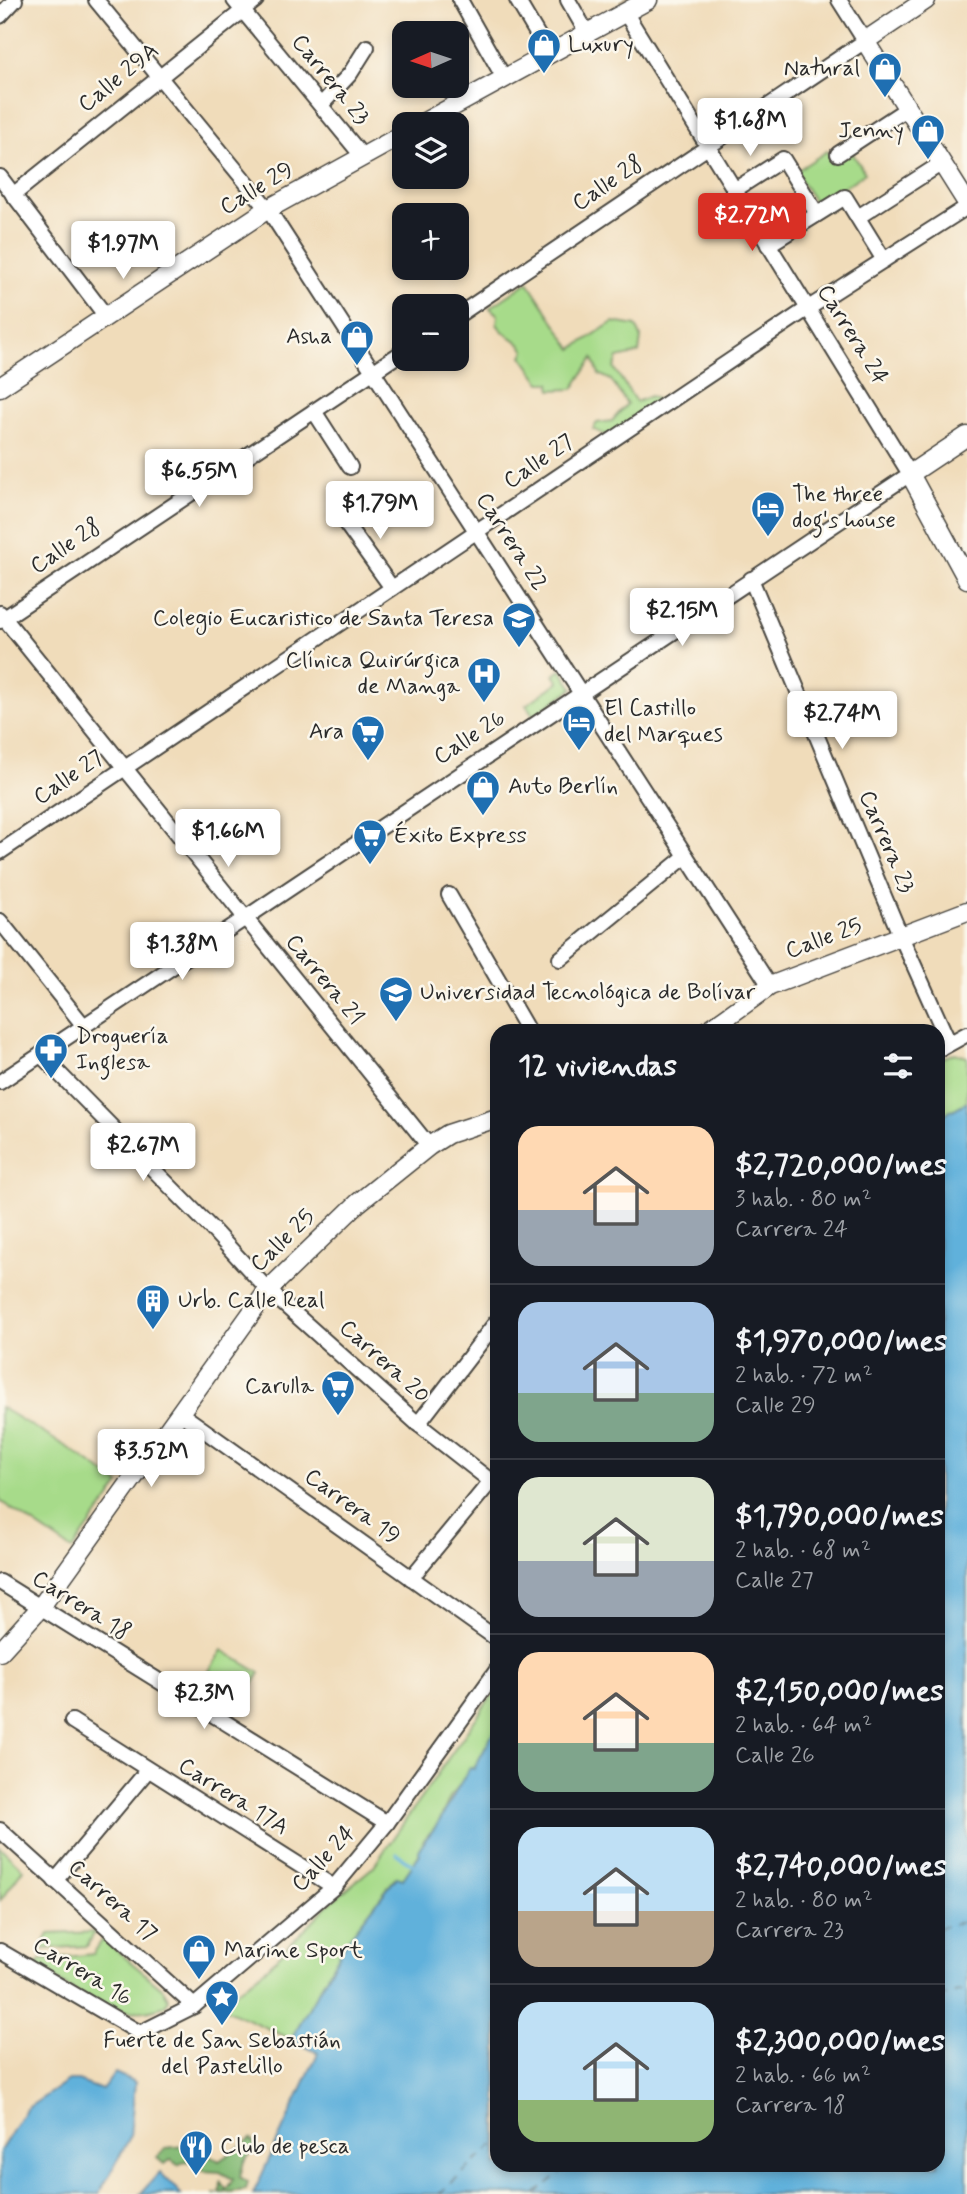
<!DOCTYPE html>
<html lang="es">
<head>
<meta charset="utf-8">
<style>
	:root { --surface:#171b24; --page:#242831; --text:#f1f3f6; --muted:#9ea1a6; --line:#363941; --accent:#d93025 }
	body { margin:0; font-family:Mynerve,sans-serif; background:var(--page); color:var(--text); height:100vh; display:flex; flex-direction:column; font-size:26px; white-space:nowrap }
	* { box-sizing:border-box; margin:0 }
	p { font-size:23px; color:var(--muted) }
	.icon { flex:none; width:38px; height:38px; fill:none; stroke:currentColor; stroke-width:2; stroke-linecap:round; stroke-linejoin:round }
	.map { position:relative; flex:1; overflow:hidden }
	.panel { position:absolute; left:490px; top:1024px; width:455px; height:1148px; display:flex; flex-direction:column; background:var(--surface); border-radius:21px; box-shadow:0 4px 10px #0003 }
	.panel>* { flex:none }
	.needle { width:46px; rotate:267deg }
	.controls { position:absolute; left:392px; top:21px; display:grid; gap:14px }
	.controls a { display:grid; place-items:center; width:77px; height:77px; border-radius:14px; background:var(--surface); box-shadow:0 4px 10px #0003; font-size:35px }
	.price { position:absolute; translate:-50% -60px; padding:0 16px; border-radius:7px; background:#fff; color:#222; font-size:23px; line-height:46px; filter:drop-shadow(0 2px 4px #0008) }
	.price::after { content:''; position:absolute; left:50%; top:42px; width:21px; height:16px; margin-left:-10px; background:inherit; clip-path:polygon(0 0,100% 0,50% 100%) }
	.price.active { background:var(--accent); color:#fff }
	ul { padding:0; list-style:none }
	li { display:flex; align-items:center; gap:21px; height:175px; padding:0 28px }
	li+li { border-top:2px solid var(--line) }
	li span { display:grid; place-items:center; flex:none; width:196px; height:140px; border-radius:21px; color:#555 }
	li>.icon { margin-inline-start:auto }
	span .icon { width:84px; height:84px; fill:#fffc; stroke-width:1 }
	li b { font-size:30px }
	h2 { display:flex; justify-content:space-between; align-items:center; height:84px; padding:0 28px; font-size:30px }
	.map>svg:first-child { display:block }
	.green { fill:#a7db8a; stroke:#69835a; stroke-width:2 }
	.forest { fill:#85bb76; stroke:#587350; stroke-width:2 }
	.water { fill:#61b1db; stroke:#466e83; stroke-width:2 }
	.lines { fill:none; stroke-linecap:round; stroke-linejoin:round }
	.stream { stroke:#61b1db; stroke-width:3.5 }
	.ferry { stroke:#3e5a69; stroke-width:2; stroke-dasharray:9 7; stroke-linecap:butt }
	.minor-tunnel { stroke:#c9b99d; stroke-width:14; stroke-dasharray:14 7; stroke-linecap:butt }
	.minor-casing { stroke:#494640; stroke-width:18 }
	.major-casing { stroke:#494640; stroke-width:21 }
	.minor { stroke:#fff; stroke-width:14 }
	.major { stroke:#fff; stroke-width:18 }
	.labels { text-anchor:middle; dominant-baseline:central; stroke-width:5; stroke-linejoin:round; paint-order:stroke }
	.poi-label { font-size:23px; fill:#2b2b2b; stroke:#fbf7ec; text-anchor:start }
	.street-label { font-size:23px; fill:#2b2b2b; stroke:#fbf7ec }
</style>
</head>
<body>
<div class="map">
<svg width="967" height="2194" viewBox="0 0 967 2194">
	<rect width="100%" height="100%" fill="#fbf7ec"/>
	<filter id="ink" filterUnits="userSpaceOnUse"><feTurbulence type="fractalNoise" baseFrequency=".0143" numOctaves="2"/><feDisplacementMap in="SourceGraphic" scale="14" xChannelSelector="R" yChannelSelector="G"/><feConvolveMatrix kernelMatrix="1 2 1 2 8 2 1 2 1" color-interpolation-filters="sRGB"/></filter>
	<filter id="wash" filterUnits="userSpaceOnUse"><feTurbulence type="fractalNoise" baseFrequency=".00686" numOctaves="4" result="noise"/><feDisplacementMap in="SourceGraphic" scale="28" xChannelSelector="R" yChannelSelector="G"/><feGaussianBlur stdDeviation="1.57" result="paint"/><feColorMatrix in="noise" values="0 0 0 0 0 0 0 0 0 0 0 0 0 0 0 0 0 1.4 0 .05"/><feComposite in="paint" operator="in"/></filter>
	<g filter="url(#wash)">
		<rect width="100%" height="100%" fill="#f0dcba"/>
		<g class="green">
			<path d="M 827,151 L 835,162 L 851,151 L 865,173 L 817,205 L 795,172 Z"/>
			<path d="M 528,282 L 572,349 L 613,322 L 636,326 L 641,337 L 639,353 L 618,358 L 614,368 L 636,402 L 650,396 L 663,402 L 642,420 L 632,417 L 633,426 L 609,437 L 593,429 L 597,423 L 612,421 L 627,404 L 611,380 L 599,374 L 593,358 L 573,389 L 551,390 L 550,383 L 541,383 L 522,356 L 525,351 C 518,337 505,338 497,324 L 498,315 L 490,308 Z"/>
			<path d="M 561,670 L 573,688 L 534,716 L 526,705 L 559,682 L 554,675 Z"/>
			<path d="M 955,1053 L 967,1057 L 967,1102 L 938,1118 L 938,1060 Z"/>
			<path d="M 0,1407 L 70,1449 L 120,1484 L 72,1550 L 0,1501 Z"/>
			<path d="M 222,1650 L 260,1673 L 247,1694 L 209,1671 Z"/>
			<path d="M 206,1676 L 244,1698 L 231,1721 L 193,1698 Z"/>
			<path d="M 497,1688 L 497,1726 L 474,1769 L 451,1795 L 438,1824 L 423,1841 L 420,1853 L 403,1880 L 396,1877 L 348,1939 L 291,2039 L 218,2006 L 269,1966 L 331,1902 L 373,1867 Z"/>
			<path d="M 0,1847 L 23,1869 L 0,1901 Z"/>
			<path d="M 95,1932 L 87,1946 L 41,1949 L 49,1934 Z"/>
			<path d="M 103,1939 L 163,1989 L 169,1999 L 165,2006 C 112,2025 79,1992 35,1967 L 40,1960 L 93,1954 Z"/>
		</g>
		<path class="forest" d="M 251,2139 L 256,2148 L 244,2161 L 240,2177 L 248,2182 L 245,2190 L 213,2194 L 220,2193 L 221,2182 L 226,2190 L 233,2179 L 220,2172 L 203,2171 L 201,2163 L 185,2161 L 178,2165 L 171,2160 L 164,2164 L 157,2158 L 165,2148 L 195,2145 L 219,2161 Z"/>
		<g class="water">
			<path d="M 967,1102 L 967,2194 L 253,2194 L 318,2053 L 291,2039 L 348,1939 L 397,1877 L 403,1879 L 420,1854 L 418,1851 C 423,1840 432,1833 438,1823 C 450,1805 457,1786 470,1768 L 474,1769 L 497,1726 L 497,2165 L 938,2165 L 938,1118 Z"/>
			<path d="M 115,2073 L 135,2082 L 130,2137 L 99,2194 L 0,2194 L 0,2151 L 26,2109 L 68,2081 L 78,2081 L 102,2090 Z"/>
			<path d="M 160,2172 L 181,2194 L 140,2194 Z"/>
		</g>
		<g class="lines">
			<path class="stream" d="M 397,1854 L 413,1865"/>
			<g class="ferry">
				<path d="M 938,1928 L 967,1921"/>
				<path d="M 938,1997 L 967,1990"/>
				<path d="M 439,2194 L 497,2142"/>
				<path d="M 535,2194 L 570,2165"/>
			</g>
		</g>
	</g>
	<g filter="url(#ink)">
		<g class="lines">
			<path class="minor-tunnel" d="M 623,0 L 624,2"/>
			<g class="minor-casing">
				<g id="minor">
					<path d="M 96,0 L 268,209 L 770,986"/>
					<path d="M 234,0 L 363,157"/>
					<path d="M 460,0 L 504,78"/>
					<path d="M 517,0 L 549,54"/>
					<path d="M 568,0 L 587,33"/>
					<path d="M 0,16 L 15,0"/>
					<path d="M 321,105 L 350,74 L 367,47"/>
					<path d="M 838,154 L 908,108"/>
					<path d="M 0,177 L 105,315"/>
					<path d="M 733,191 L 783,159 L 817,214"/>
					<path d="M 13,195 L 256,0"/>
					<path d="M 858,217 L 942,163"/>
					<path d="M 768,245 L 845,197 L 884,260"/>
					<path d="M 457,316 L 865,41 L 839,0"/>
					<path d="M 314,411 L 350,467"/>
					<path d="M 339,514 L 392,588"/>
					<path d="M 751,579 L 899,932 L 949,1043"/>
					<path d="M 0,613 L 429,1146"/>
					<path d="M 0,621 L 404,351"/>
					<path d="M 0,852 L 807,309 L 967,207"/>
					<path d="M 449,895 L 528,1031"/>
					<path d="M 0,921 L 84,1026"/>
					<path d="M 560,959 L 686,856"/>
					<path d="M 938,1050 L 967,1034"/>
					<path d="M 41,1055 L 211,1228 L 268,1290 L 418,1424 L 497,1486"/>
					<path d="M 0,1082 L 910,474 L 625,12"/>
					<path d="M 180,1413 L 497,1639"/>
					<path d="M 418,1424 L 497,1321"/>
					<path d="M 411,1578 L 491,1481"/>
					<path d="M 0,1582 L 387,1823"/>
					<path d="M 72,1721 L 334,1887"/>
					<path d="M 0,1830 L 194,2006"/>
					<path d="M 55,1881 L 148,1770"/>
					<path d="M 0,1951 L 140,2033 L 194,2006 L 334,1887 L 387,1823 L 497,1670"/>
				</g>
			</g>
			<g class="major-casing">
				<g id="major">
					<path d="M 926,0 L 865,41 L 967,203"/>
					<path d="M 421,124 L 648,0"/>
					<path d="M 0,387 L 268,209 L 404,134"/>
					<path d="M 967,436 L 910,474 L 967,579"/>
					<path d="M 707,1031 L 770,986 L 967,911"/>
					<path d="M 0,1652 L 40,1608 L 268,1290 L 358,1203 L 429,1146 L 448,1134 L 497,1118"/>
				</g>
			</g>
			<use href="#minor" class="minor"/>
			<use href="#major" class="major"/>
		</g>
	</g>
	<defs>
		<g id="shop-pin" transform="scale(1.75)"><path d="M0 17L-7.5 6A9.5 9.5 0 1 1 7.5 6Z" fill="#1f6fb2" stroke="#fbf7ec"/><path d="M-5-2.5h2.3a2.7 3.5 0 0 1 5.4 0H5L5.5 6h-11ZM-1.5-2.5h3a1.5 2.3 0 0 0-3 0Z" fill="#fff"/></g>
		<g id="hotel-pin" transform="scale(1.75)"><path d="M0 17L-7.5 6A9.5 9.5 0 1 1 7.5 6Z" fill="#1f6fb2" stroke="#fbf7ec"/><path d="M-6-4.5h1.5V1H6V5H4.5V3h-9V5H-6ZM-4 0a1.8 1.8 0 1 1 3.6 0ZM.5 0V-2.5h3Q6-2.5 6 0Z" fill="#fff"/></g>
		<g id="school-pin" transform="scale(1.75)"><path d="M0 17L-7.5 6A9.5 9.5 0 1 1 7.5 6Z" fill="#1f6fb2" stroke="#fbf7ec"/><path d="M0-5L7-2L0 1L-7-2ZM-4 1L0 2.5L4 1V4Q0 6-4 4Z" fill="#fff"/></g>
		<g id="hospital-pin" transform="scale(1.75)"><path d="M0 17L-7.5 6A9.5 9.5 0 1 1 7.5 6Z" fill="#1f6fb2" stroke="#fbf7ec"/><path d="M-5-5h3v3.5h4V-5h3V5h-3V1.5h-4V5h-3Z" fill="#fff"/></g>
		<g id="supermarket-pin" transform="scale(1.75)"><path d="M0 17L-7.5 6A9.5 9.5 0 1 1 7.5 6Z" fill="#1f6fb2" stroke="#fbf7ec"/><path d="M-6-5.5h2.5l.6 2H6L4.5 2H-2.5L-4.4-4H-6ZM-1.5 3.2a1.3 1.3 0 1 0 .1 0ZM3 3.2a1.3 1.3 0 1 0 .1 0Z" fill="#fff"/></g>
		<g id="university-pin" transform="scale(1.75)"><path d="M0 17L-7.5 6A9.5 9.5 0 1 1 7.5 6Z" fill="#1f6fb2" stroke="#fbf7ec"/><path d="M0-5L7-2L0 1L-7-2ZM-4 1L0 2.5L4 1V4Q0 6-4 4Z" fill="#fff"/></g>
		<g id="pharmacy-pin" transform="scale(1.75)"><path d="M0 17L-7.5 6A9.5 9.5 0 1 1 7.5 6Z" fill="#1f6fb2" stroke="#fbf7ec"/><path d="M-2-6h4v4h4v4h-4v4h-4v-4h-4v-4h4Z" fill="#fff"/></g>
		<g id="building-pin" transform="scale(1.75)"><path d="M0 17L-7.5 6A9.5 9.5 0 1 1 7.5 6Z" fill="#1f6fb2" stroke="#fbf7ec"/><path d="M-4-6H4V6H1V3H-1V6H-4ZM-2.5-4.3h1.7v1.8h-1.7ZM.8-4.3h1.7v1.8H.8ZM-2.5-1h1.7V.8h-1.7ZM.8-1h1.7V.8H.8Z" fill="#fff"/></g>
		<g id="sight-pin" transform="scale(1.75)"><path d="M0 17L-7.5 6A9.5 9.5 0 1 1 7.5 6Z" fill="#1f6fb2" stroke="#fbf7ec"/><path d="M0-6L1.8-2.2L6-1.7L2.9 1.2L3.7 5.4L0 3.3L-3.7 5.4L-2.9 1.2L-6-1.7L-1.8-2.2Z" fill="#fff"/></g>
		<g id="restaurant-pin" transform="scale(1.75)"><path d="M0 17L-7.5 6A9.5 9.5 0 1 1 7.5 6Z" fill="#1f6fb2" stroke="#fbf7ec"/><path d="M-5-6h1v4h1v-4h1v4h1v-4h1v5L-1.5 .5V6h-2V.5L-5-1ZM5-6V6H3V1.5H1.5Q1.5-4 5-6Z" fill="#fff"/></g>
	</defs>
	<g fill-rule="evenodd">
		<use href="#shop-pin" x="544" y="45"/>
		<use href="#shop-pin" x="885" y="69"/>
		<use href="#shop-pin" x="928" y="131"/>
		<use href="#shop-pin" x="357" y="337"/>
		<use href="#hotel-pin" x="768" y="508"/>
		<use href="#school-pin" x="519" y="619"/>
		<use href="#hospital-pin" x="484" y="674"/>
		<use href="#hotel-pin" x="579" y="722"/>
		<use href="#supermarket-pin" x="368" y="732"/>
		<use href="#shop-pin" x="483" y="787"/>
		<use href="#supermarket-pin" x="370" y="836"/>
		<use href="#university-pin" x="396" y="993"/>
		<use href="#pharmacy-pin" x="51" y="1050"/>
		<use href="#building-pin" x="153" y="1301"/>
		<use href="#supermarket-pin" x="338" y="1387"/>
		<use href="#shop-pin" x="199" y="1951"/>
		<use href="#sight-pin" x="222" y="1997"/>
		<use href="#restaurant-pin" x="196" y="2147"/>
	</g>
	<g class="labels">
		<g class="poi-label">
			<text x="568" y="45">Luxury</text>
			<text x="860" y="69" text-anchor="end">Natural</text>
			<text x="904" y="131" text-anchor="end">Jenny</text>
			<text x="332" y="337" text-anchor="end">Asha</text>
			<text x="792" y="495">The three<tspan x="792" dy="26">dog's house</tspan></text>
			<text x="494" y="619" text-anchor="end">Colegio Eucaristico de Santa Teresa</text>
			<text x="460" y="661" text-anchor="end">Clínica Quirúrgica<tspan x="460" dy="26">de Manga</tspan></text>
			<text x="604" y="709">El Castillo<tspan x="604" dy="26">del Marques</tspan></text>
			<text x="344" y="732" text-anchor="end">Ara</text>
			<text x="508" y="787">Auto Berlín</text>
			<text x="394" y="836">Éxito Express</text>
			<text x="420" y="993">Universidad Tecnológica de Bolívar</text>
			<text x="76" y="1037">Droguería<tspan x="76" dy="26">Inglesa</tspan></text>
			<text x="178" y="1301">Urb. Calle Real</text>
			<text x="314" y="1387" text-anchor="end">Carulla</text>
			<text x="224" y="1951">Marine Sport</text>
			<text x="222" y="2041" text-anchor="middle">Fuerte de San Sebastián<tspan x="222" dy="26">del Pastelillo</tspan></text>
			<text x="220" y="2147">Club de pesca</text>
		</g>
		<g class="street-label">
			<text transform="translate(119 78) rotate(-39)">Calle 29A</text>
			<text transform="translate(330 80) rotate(51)">Carrera 23</text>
			<text transform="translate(608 184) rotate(-34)">Calle 28</text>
			<text transform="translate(257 189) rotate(-31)">Calle 29</text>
			<text transform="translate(852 335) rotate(58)">Carrera 24</text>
			<text transform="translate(539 462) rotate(-34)">Calle 27</text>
			<text transform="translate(511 542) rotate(57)">Carrera 22</text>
			<text transform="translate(66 547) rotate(-34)">Calle 28</text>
			<text transform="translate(470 738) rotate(-33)">Calle 26</text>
			<text transform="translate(69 778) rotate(-34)">Calle 27</text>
			<text transform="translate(886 842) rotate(67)">Carrera 23</text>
			<text transform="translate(824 939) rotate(-20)">Calle 25</text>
			<text transform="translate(324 980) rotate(51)">Carrera 21</text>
			<text transform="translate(283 1241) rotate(-44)">Calle 25</text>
			<text transform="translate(384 1362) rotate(42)">Carrera 20</text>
			<text transform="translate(352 1507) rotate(36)">Carrera 19</text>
			<text transform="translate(81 1606) rotate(32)">Carrera 18</text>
			<text transform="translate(233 1797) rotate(32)">Carrera 17A</text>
			<text transform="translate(324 1859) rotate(-47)">Calle 24</text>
			<text transform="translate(112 1901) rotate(42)">Carrera 17</text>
			<text transform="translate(82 1972) rotate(31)">Carrera 16</text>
		</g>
	</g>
</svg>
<div class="controls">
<a><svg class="needle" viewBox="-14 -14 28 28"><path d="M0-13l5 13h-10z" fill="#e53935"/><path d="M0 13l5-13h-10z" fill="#9ea1a6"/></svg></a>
<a><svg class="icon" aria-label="layers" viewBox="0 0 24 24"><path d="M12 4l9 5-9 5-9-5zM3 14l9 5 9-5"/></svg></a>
<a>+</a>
<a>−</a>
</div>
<b class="price" style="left:750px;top:158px">$1.68M</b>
<b class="price active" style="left:752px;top:253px">$2.72M</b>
<b class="price" style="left:123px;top:281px">$1.97M</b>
<b class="price" style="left:199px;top:509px">$6.55M</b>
<b class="price" style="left:380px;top:541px">$1.79M</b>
<b class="price" style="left:682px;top:648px">$2.15M</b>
<b class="price" style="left:842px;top:751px">$2.74M</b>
<b class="price" style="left:228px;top:869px">$1.66M</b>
<b class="price" style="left:182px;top:982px">$1.38M</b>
<b class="price" style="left:143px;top:1183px">$2.67M</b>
<b class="price" style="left:151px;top:1489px">$3.52M</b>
<b class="price" style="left:204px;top:1731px">$2.3M</b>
<section class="panel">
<h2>12 viviendas<svg class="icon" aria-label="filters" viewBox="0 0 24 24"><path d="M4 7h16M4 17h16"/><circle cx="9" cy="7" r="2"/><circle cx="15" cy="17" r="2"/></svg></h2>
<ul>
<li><span style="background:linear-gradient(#ffd9b3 60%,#9aa5b1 0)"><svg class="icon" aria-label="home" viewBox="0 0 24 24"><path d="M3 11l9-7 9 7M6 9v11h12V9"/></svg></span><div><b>$2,720,000/mes</b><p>3 hab. · 80 m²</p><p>Carrera 24</p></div></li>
<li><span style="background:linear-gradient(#a9c7e8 65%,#7fa58c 0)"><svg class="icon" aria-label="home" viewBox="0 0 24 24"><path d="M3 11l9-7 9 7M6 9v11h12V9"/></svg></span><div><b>$1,970,000/mes</b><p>2 hab. · 72 m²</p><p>Calle 29</p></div></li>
<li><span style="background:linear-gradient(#dfe7d0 60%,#9aa5b1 0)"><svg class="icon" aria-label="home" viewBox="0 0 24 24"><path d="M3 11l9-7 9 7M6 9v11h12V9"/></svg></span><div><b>$1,790,000/mes</b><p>2 hab. · 68 m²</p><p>Calle 27</p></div></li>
<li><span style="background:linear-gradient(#ffd9b3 65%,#7fa58c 0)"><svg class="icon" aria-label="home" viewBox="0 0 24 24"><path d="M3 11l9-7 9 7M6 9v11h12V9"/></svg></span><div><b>$2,150,000/mes</b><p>2 hab. · 64 m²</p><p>Calle 26</p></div></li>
<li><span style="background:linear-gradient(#bfe0f5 60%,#b9a48a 0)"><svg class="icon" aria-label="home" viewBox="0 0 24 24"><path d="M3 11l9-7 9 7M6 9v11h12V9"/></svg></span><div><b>$2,740,000/mes</b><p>2 hab. · 80 m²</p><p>Carrera 23</p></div></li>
<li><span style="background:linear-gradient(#bfe0f5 70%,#8fb573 0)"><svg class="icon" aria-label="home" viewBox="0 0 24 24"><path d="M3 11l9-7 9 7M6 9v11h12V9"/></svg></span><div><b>$2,300,000/mes</b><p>2 hab. · 66 m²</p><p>Carrera 18</p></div></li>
</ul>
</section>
</div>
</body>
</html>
